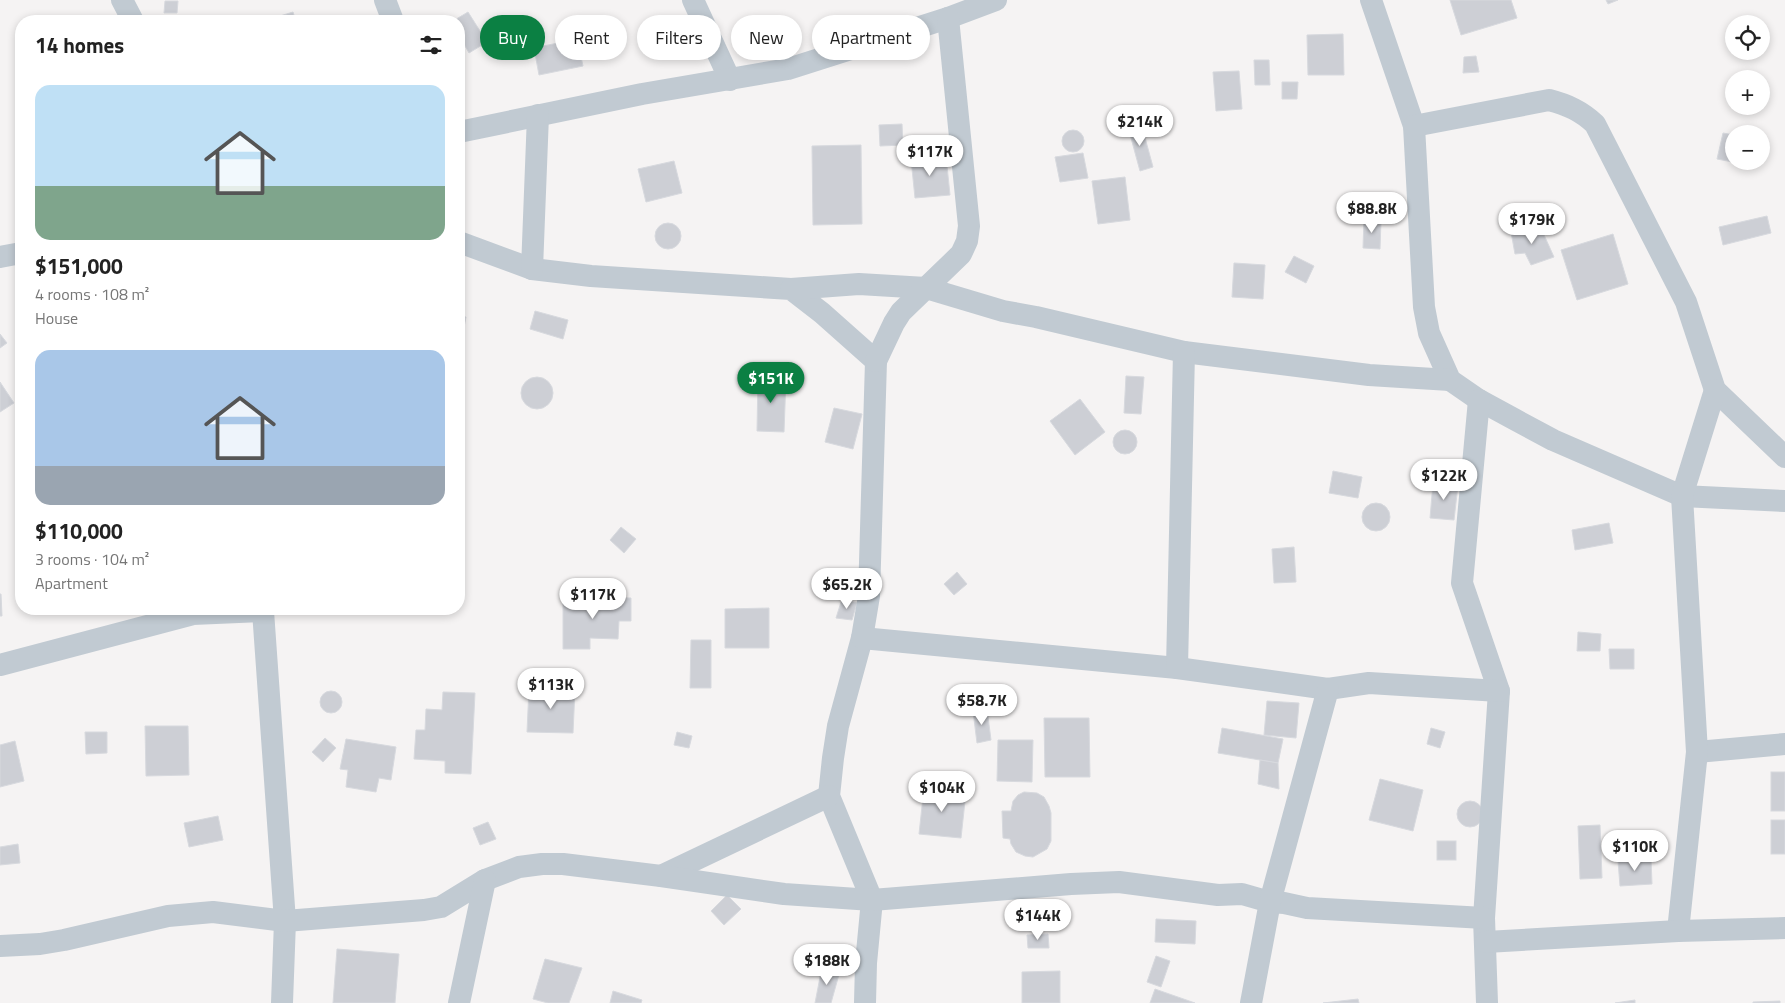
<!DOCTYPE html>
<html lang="en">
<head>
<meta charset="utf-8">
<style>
	:root { --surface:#fff; --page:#f6f6f6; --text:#222; --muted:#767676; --accent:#0b8043 }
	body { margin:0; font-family:"Titillium Web",sans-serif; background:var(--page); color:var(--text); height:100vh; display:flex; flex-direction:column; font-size:19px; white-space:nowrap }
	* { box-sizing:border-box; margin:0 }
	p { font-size:16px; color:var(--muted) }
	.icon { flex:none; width:28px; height:28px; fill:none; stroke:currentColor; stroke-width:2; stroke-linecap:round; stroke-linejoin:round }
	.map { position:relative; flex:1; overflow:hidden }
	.sheet { position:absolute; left:15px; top:15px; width:450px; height:600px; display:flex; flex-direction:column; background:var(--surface); border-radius:20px; box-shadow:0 2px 8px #0003 }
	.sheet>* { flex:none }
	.hud { position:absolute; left:480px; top:15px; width:475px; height:45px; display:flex; gap:10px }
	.fabs { position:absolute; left:1725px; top:15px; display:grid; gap:10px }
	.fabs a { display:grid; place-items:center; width:45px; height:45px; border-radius:50%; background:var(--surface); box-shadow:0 2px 8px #0003; font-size:25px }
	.price { position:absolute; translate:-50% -42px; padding:0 11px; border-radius:18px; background:#fff; color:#222; font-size:16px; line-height:32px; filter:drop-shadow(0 1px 2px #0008) }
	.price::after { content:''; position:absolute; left:50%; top:30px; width:15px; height:11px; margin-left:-8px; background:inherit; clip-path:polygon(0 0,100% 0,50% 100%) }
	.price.selected { background:var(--accent); color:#fff }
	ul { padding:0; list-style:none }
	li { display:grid; align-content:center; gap:10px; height:265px; padding:0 20px }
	li span { display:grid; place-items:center; height:155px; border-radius:15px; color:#555 }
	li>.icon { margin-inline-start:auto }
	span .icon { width:90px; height:90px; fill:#fffc; stroke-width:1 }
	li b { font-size:21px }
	h2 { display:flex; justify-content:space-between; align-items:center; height:60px; padding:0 20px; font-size:21px }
	.tag { padding:0 18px; border-radius:22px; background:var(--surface); box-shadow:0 2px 8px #0003; font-size:18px; line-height:45px }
	.tag.selected { background:var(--accent); color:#fff }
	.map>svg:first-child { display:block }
	.building { fill:#cdcfd5; stroke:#d7d9de }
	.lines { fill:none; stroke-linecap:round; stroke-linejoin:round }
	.street { stroke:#c1cad2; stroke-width:22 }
</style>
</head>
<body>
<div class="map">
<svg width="1785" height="1003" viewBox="0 0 1785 1003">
	<rect width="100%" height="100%" fill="#f5f3f3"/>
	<g class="building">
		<path d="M 1450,0 L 1511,0 L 1517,18 L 1461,35 Z"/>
		<path d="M 1606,0 L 1618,0 L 1608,4 Z"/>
		<path d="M 165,1 L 178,1 L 177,13 L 164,13 Z"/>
		<path d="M 293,12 L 296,21 L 264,21 Z"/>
		<path d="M 468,12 L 487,42 L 469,53 L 459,35 L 459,21 L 453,21 Z"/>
		<path d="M 1343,34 L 1344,75 L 1308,75 L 1307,35 Z"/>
		<path d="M 577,39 L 583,66 L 539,75 L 534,48 Z"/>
		<path d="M 1476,56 L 1479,72 L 1463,73 L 1464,57 Z"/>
		<path d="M 1254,60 L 1269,60 L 1270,85 L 1255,85 Z"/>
		<path d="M 1239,71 L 1242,109 L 1216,111 L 1213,72 Z"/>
		<path d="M 1282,82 L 1298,82 L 1297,99 L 1282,99 Z"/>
		<path d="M 1141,123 L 1153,167 L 1140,171 L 1128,127 Z"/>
		<path d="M 902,124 L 903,145 L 880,146 L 879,125 Z"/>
		<circle cx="1073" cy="141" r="11"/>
		<path d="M 1723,133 L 1734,135 L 1734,161 L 1755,161 L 1754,166 L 1717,159 Z"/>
		<path d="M 861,145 L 862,224 L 813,225 L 812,146 Z"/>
		<path d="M 1083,153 L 1088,178 L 1060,182 L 1055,157 Z"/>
		<path d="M 946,156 L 950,195 L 915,198 L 911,159 Z"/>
		<path d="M 674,161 L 682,193 L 646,202 L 638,169 Z"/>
		<path d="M 1125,177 L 1130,220 L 1098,224 L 1092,181 Z"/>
		<path d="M 1767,216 L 1771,233 L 1723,245 L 1719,227 Z"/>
		<path d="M 1364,219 L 1381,220 L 1380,249 L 1363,248 Z"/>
		<circle cx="668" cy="236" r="13"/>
		<path d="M 1540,226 L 1554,257 L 1531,265 L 1525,253 L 1515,254 L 1511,232 Z"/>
		<path d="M 1613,234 L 1628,284 L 1577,300 L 1561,250 Z"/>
		<path d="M 1294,256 L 1314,266 L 1306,283 L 1285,272 Z"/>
		<path d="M 1234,263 L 1265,265 L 1263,299 L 1232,297 Z"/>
		<path d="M 535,311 L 568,320 L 563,339 L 530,329 Z"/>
		<path d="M 459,316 L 466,317 L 459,353 Z"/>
		<path d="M 0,334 L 7,343 L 0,348 Z"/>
		<path d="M 1126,376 L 1144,377 L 1141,414 L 1124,413 Z"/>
		<path d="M 758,377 L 786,378 L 784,432 L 757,431 Z"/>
		<circle cx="537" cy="393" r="16"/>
		<path d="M 0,382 L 14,403 L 0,412 Z"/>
		<path d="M 1080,399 L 1105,432 L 1075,455 L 1050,421 Z"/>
		<path d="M 834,408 L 862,414 L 853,449 L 825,442 Z"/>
		<circle cx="1125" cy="442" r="12"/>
		<path d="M 1333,471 L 1362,477 L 1358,498 L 1329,493 Z"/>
		<path d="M 1433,483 L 1458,485 L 1454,520 L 1430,518 Z"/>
		<circle cx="1376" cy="517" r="14"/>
		<path d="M 1609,523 L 1613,543 L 1575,550 L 1572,530 Z"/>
		<path d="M 621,527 L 636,539 L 624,553 L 610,540 Z"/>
		<path d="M 1294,547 L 1296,582 L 1274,583 L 1272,549 Z"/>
		<path d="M 957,572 L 967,584 L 954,595 L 944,584 Z"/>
		<path d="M 0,594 L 1,594 L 2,616 L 0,616 Z"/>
		<path d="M 563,597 L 631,598 L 631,621 L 619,621 L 618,639 L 590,638 L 590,649 L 563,649 Z"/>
		<path d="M 842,599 L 857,603 L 852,620 L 836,618 Z"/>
		<path d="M 769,608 L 769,648 L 725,648 L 725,609 Z"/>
		<path d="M 1578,632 L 1601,634 L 1600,651 L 1577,651 Z"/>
		<path d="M 691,640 L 711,640 L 711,688 L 690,688 Z"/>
		<path d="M 1609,649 L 1634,649 L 1634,669 L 1610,669 Z"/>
		<path d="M 529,688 L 575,689 L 573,733 L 527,732 Z"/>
		<circle cx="331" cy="702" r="11"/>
		<path d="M 443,692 L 475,693 L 471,774 L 445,773 L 445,761 L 414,759 L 416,730 L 425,730 L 426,709 L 442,710 Z"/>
		<path d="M 1267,701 L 1299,703 L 1296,738 L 1264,735 Z"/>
		<path d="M 987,709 L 991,740 L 977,743 L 973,711 Z"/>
		<path d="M 1044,718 L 1089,718 L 1090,777 L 1045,777 Z"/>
		<path d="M 145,726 L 188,726 L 189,775 L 146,776 Z"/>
		<path d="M 1222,728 L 1283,739 L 1278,763 L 1218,753 Z"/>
		<path d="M 1431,728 L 1445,732 L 1440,748 L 1427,744 Z"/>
		<path d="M 85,732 L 107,732 L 107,753 L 86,754 Z"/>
		<path d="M 677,732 L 692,736 L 689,748 L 674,745 Z"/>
		<path d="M 325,738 L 336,748 L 323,762 L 312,752 Z"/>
		<path d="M 346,739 L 396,747 L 391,780 L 379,778 L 376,792 L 346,787 L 348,770 L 340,769 Z"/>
		<path d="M 998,740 L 1033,740 L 1032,782 L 997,781 Z"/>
		<path d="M 15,741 L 24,781 L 0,787 L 0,745 Z"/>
		<path d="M 1260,760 L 1278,763 L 1279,789 L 1258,784 Z"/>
		<rect x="1771" y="772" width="14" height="39"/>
		<path d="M 1380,779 L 1423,790 L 1413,831 L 1369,820 Z"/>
		<path d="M 924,788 L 966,792 L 961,838 L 919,834 Z"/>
		<path d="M 1024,792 L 1037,793 L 1044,797 L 1049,806 L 1051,813 L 1051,841 L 1047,849 L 1033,857 L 1025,856 L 1016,852 L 1011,844 L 1010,839 L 1003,838 L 1002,811 L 1011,811 L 1013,801 L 1018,795 Z"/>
		<circle cx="1470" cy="814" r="13"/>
		<path d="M 218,816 L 223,840 L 189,847 L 184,823 Z"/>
		<rect x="1771" y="820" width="14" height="34"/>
		<path d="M 488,822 L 496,839 L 480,845 L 473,828 Z"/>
		<path d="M 1600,825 L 1602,878 L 1580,879 L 1578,826 Z"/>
		<rect x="1437" y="841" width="19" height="19"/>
		<path d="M 18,844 L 20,863 L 0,865 L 0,847 Z"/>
		<path d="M 1651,859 L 1652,884 L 1620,886 L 1618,861 Z"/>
		<path d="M 727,895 L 741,909 L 724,925 L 711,911 Z"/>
		<path d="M 1156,919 L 1196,921 L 1195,944 L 1155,942 Z"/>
		<path d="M 1048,934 L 1049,948 L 1028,948 L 1027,935 Z"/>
		<path d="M 337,949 L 399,954 L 395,1003 L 333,1003 Z"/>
		<path d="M 1156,956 L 1170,961 L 1161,987 L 1147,982 Z"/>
		<path d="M 545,959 L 582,968 L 569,1003 L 548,1003 L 533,999 Z"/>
		<path d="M 822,967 L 840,971 L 831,1003 L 815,1003 Z"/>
		<path d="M 1060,971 L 1060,1003 L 1022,1003 L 1022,972 Z"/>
		<path d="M 1155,989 L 1195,1003 L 1150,1003 Z"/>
		<path d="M 613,991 L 642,1000 L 641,1003 L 610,1003 Z"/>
		<path d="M 1358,999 L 1359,1003 L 1323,1003 Z"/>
		<path d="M 1635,1000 L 1635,1003 L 1615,1003 Z"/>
		<path d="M 1780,1001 L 1780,1003 L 1753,1003 L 1753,1002 Z"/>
	</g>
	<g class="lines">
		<g class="street">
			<path d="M 122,0 L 133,21"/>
			<path d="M 385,0 L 393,21"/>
			<path d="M 693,0 L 730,80"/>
			<path d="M 1371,0 L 1414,126 L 1424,307 L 1429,333 L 1450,380 L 1479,400 L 1514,419 L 1553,440 L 1682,496 L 1785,501"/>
			<path d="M 1414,126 L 1549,100 C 1568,105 1581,111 1595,124 L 1686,302 L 1715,390 L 1785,457"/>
			<path d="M 459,132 L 642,94 L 788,69 L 948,18 L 996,0"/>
			<path d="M 459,242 L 532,269 L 591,276 L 791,289 L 822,313 L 876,361 L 869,596 L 862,638 L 838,726 L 833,758 L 829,796 L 872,900 L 866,963 L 865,1003"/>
			<path d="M 0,257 L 21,253"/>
			<path d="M 532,269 L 538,115"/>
			<path d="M 791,289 L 859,284 L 926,288 L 1003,311 L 1036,317 L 1184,352 L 1369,375 L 1450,380"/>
			<path d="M 876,361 L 894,323 L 901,312 L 961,254 L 967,241 L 969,226 L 948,18"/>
			<path d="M 1479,400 L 1462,583 L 1499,691 L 1484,918 L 1487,1003"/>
			<path d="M 264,609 L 263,611 L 285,921 L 282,1003"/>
			<path d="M 862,638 L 1177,668 L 1328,689 L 1369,683 L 1499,691"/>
			<path d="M 0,665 L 193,614 L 263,611"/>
			<path d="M 1177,668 L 1184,352"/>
			<path d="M 1697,752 L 1785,744"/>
			<path d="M 661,876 L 829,796"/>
			<path d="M 1678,931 L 1697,752 L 1682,496 L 1715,390"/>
			<path d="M 1486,942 L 1678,931 L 1785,928"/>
			<path d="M 0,946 L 40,944 L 64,940 L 168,916 L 213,912 L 285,921 L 424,910 L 441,907 L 485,880 L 519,867 L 542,864 L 563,864 L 661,876 L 784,894 L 872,900 L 1071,884 L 1119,882 L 1218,895 L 1242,894 L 1270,902 L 1284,903 L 1307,908 L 1484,918"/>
			<path d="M 459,1003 L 485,880"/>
			<path d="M 1251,1003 L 1270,902 L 1328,689"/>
		</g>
	</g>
</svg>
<div class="fabs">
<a><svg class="icon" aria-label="locate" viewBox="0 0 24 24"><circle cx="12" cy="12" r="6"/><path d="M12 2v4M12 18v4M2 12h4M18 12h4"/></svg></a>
<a>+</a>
<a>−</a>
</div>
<b class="price" style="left:1140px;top:147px">$214K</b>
<b class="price" style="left:930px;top:177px">$117K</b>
<b class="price" style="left:1372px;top:234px">$88.8K</b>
<b class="price" style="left:1532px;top:245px">$179K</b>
<b class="price selected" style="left:771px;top:404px">$151K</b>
<b class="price" style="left:1444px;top:501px">$122K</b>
<b class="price" style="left:847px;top:610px">$65.2K</b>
<b class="price" style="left:593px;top:620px">$117K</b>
<b class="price" style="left:551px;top:710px">$113K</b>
<b class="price" style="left:982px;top:726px">$58.7K</b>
<b class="price" style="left:942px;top:813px">$104K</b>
<b class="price" style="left:1635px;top:872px">$110K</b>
<b class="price" style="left:1038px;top:941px">$144K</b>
<b class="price" style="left:827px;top:986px">$188K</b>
<div class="hud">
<a class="tag selected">Buy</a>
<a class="tag">Rent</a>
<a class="tag">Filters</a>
<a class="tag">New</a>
<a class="tag">Apartment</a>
</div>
<section class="sheet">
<h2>14 homes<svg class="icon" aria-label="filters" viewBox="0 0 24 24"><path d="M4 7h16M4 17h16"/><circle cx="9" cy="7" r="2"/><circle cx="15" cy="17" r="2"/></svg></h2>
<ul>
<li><span style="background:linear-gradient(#bfe0f5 65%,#7fa58c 0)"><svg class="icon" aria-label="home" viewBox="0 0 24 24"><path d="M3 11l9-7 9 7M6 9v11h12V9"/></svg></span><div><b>$151,000</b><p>4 rooms · 108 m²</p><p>House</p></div></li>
<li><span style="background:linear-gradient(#a9c7e8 75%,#9aa5b1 0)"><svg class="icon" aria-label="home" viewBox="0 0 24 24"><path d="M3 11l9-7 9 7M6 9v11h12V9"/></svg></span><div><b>$110,000</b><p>3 rooms · 104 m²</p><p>Apartment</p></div></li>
</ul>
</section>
</div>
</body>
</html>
